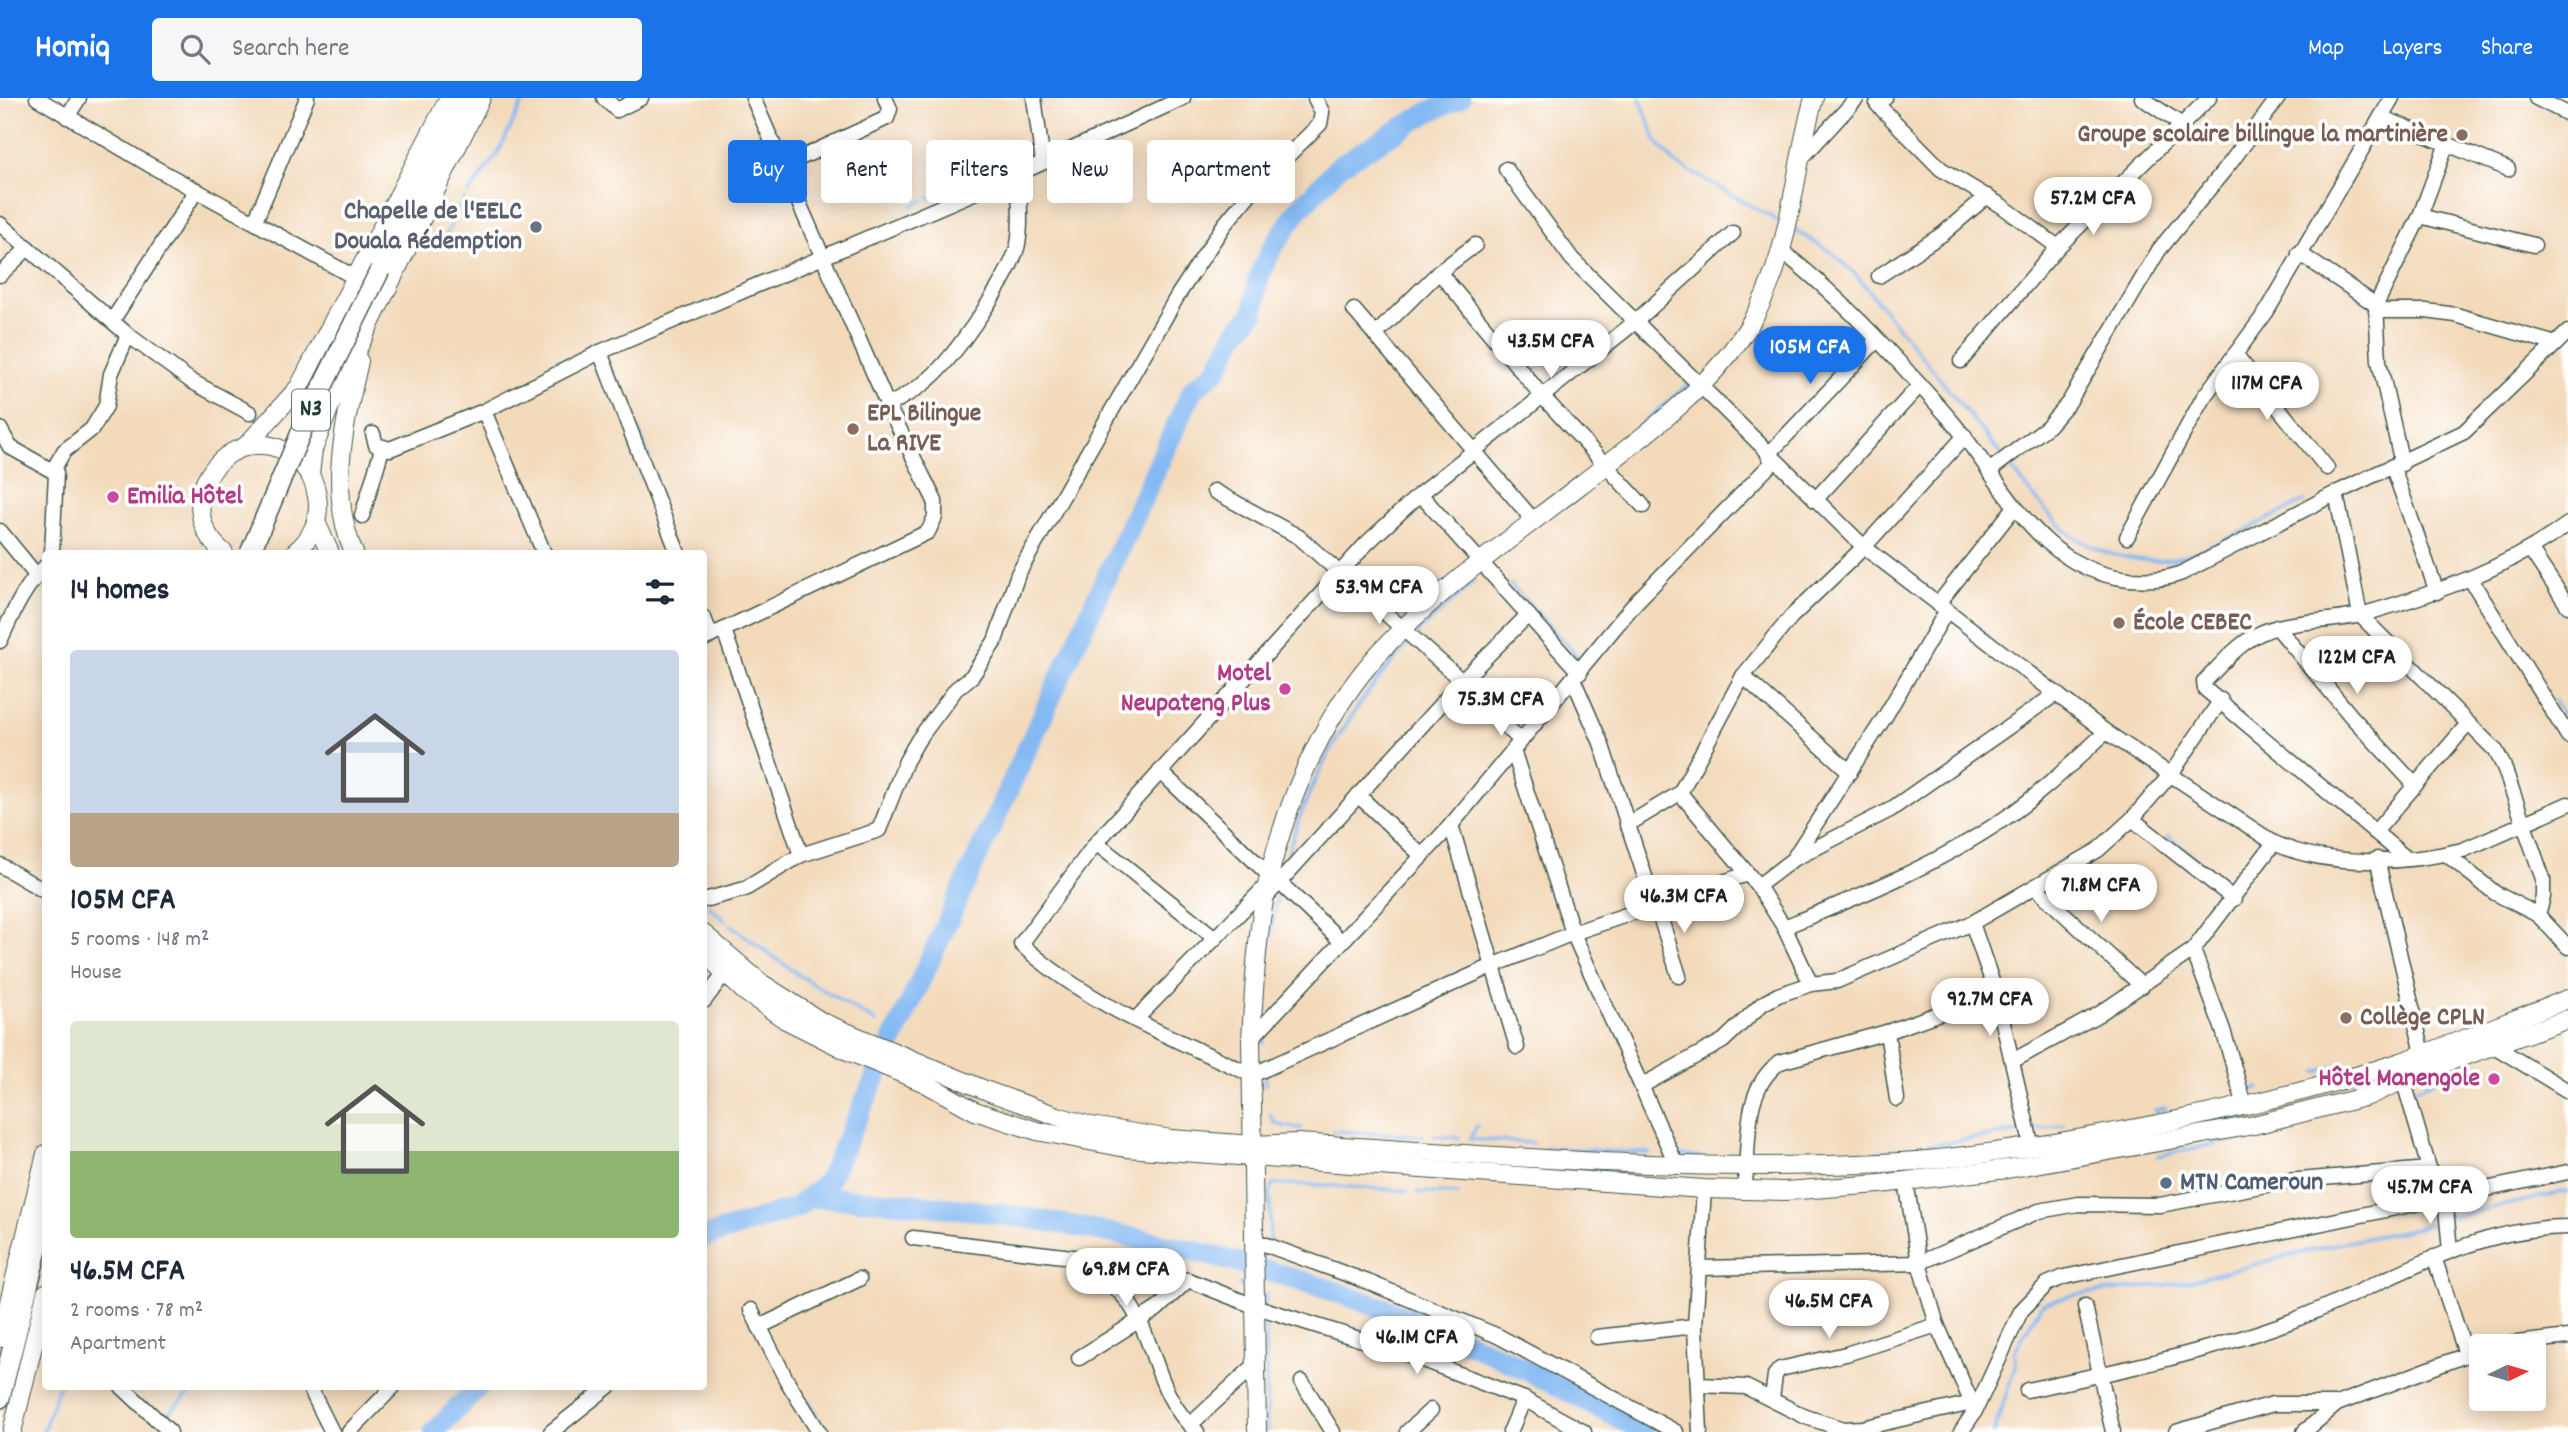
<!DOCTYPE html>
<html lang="en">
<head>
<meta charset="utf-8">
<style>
	:root { --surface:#fff; --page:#f6f6f7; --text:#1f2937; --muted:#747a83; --accent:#1a73e8 }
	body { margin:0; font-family:Dekko,sans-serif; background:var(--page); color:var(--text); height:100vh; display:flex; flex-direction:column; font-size:26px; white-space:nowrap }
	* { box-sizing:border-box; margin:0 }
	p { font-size:23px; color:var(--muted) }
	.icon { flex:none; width:38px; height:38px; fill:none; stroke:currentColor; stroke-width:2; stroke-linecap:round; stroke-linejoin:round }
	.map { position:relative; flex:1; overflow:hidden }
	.drawer { position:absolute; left:42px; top:452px; width:665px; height:840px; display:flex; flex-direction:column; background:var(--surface); border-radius:7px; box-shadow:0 4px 18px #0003 }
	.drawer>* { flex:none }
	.top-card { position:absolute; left:728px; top:42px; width:665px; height:63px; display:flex; gap:14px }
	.needle { width:46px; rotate:85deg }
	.controls { position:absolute; left:2469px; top:1236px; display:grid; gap:14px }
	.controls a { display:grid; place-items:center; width:77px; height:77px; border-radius:7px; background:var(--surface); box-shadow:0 4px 18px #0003; font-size:35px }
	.price { position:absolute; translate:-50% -60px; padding:0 16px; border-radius:24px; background:#fff; color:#222; font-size:23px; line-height:46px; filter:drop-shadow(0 2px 4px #0008) }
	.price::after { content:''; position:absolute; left:50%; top:42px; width:21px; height:16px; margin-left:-10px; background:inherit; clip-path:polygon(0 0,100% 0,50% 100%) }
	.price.current { background:var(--accent); color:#fff }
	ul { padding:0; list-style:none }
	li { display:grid; align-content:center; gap:14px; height:371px; padding:0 28px }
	li span { display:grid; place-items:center; height:217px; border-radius:7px; color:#555 }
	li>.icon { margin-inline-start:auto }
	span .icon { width:126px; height:126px; fill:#fffc; stroke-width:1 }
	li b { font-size:30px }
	h2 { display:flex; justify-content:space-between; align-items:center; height:84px; padding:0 28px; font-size:30px }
	.tag { padding:0 24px; border-radius:7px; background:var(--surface); box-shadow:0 4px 18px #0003; font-size:24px; line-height:63px }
	.tag.current { background:var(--accent); color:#fff }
	header { display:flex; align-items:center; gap:42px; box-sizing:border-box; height:98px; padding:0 35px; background:var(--accent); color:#fff }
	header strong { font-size:33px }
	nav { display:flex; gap:38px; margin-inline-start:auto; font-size:24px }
	.search { width:490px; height:63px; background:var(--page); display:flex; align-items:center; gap:18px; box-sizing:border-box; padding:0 24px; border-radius:7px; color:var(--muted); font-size:26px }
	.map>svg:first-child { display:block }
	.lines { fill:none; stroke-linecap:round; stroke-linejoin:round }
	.stream { stroke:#84b9f3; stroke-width:3.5 }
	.river { stroke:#84b9f3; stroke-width:21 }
	.minor-casing { stroke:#3f5548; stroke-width:17 }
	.major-casing { stroke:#3f5548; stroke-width:20 }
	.highway-casing { stroke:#3f5548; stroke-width:22 }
	.minor { stroke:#fff; stroke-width:14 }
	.major { stroke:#fff; stroke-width:18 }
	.highway { stroke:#fff; stroke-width:19 }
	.highway-bridge-casing { stroke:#3f5548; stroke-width:22; stroke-linecap:butt }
	.highway-bridge { stroke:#fff; stroke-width:19 }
	.education-dot { fill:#8d6e63; stroke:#fff; stroke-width:2.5 }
	.worship-dot { fill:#6b7280; stroke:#fff; stroke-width:2.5 }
	.hotel-dot { fill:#d1479c; stroke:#fff; stroke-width:2.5 }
	.service-dot { fill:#5c6f8a; stroke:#fff; stroke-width:2.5 }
	.labels { text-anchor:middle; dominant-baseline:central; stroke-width:7; stroke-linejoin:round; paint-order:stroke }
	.shield { fill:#fff; stroke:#627771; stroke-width:2 }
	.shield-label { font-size:24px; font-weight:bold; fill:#1f3d34 }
	.education-label { font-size:26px; font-weight:bold; fill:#785e54; stroke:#fff; text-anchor:start }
	.worship-label { font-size:26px; font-weight:bold; fill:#5b616d; stroke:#fff; text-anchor:end }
	.hotel-label { font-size:26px; font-weight:bold; fill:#b23c85; stroke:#fff; text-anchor:end }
	.service-label { font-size:26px; font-weight:bold; fill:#4e5e75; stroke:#fff; text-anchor:start }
</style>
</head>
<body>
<header>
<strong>Homiq</strong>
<div class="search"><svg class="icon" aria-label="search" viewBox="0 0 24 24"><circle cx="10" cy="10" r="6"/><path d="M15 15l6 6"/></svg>Search here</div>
<nav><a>Map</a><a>Layers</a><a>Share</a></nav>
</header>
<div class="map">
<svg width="2568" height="1334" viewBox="0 0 2568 1334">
	<rect width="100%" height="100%" fill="#fff"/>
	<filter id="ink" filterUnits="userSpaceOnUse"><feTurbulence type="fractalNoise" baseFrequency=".0143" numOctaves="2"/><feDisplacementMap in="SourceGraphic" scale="14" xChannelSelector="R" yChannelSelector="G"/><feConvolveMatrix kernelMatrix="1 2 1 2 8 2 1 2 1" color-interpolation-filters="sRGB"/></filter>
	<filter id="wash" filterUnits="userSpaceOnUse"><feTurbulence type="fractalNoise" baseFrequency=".00686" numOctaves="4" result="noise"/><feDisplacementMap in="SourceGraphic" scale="28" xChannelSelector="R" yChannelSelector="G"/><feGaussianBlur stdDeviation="1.57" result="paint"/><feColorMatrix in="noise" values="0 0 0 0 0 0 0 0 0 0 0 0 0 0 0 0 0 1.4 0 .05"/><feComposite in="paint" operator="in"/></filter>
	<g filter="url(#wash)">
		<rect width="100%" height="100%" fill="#f3dabb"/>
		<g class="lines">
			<g class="stream">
				<path d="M 1640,0 L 1656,43 L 1675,65 L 1782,125"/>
				<path d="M 971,80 L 982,76"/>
				<path d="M 468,96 L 498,55 L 525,0"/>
				<path d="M 929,100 L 950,90"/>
				<path d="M 912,108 L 923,103"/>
				<path d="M 1792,130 L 1832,155 L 1857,178 L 2003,359"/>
				<path d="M 442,146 L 464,101"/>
				<path d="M 639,332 L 650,363"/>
				<path d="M 1635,332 L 1692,283"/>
				<path d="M 2008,365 C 2025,387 2043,413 2064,431 C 2095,457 2148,470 2187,457 C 2227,444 2266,421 2305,403"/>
				<path d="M 1510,486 L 1580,561"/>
				<path d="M 1416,536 L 1474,484"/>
				<path d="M 2554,603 L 2568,624"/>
				<path d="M 2168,738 L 2209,772"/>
				<path d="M 1286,763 C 1307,680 1354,605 1411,542"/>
				<path d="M 708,807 L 725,823"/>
				<path d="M 730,827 L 800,878"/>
				<path d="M 802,879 L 876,924"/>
				<path d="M 1264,922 L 1266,863 L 1278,794"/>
				<path d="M 1264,936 L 1264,945"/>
				<path d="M 2317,974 L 2334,969"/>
				<path d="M 1265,976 L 1265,987"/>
				<path d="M 2248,992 L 2259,990"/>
				<path d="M 2412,992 L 2435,983"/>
				<path d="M 2154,1012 L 2166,1010"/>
				<path d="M 1270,1016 L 1275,1025 L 1287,1029"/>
				<path d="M 1477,1028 L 1470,1041 L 1532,1045"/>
				<path d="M 1290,1029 L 1302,1030"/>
				<path d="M 2031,1032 L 2064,1027"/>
				<path d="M 1333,1033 L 1423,1038"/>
				<path d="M 1434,1038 L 1459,1040"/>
				<path d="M 1545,1050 L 1649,1055"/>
				<path d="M 1876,1055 L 2024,1033"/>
				<path d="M 1678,1057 L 1701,1059"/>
				<path d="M 2158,1058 L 2261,1036"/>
				<path d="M 1274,1086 L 1320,1087"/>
				<path d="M 1321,1087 L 1408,1093"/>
				<path d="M 1417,1094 L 1458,1096"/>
				<path d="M 1269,1098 L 1273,1087"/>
				<path d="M 1270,1101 L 1270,1145"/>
				<path d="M 2451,1119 L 2568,1093"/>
				<path d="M 1266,1164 L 1266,1177"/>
				<path d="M 1239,1186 L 1246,1191 L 1246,1199"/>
				<path d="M 1265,1207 L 1266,1195"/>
				<path d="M 1266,1217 L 1266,1263"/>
				<path d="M 1266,1267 L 1267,1334"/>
				<path d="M 808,1302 L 816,1315"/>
				<path d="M 162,1321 L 197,1288"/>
				<path d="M 43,1334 L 59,1288"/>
				<path d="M 1994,1334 L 2016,1266 L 2015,1252 L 2042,1206 L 2073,1197 L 2181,1185 L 2332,1147 L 2417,1130 L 2443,1121"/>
			</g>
			<g class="river">
				<path d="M 809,1099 C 997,1106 1193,1143 1371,1206 C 1466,1239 1556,1286 1644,1334"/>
				<path d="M 704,1139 L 796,1110 L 828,1083 L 1193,291 L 1217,272 L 1237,233 L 1254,215 L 1257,183 L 1271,152 L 1299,111 L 1340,67 L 1427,15 L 1460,0"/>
				<path d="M 434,1334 L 479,1288"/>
			</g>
		</g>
	</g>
	<g filter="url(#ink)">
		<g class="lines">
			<g class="minor-casing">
				<g id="minor">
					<path d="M 37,0 L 148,66 L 356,180"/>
					<path d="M 604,0 L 617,12 L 641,0"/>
					<path d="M 1034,0 L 1043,64"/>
					<path d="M 1885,0 L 1877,6 L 1941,71 L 2002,108 L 2058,149"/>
					<path d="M 2142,0 L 2182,27"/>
					<path d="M 2536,0 L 2568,16"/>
					<path d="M 67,19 L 79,0"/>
					<path d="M 2381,19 L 2508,71"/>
					<path d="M 1800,62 L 1857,0"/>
					<path d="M 783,68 L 887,20 L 890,11 L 885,0"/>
					<path d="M 1506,71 L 1572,161 L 1864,449 L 2106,634 L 2274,745 C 2330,770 2404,766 2463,752 L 2568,706"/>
					<path d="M 2420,118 L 2534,147"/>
					<path d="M 255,123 L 307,0"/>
					<path d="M 0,126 L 128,237 L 191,283 L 250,315"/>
					<path d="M 1733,135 L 1635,224 L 1420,396 L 1366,446 L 1096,745 L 1021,846 C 1086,906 1173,940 1252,977 L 1490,869 L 1573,835 L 1747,776"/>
					<path d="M 1783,154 C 1844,202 1898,262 1949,320 C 2003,381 2036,472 2129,481 C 2147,482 2164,482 2182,475 L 2336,395 L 2464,334 L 2568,234"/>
					<path d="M 2299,155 L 2376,207"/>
					<path d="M 1439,174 L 1543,299 L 1643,408"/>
					<path d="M 0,177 L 28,150"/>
					<path d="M 1879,178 L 1944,135 L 1987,98"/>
					<path d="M 1354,212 L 1534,423"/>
					<path d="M 2376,213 L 2426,213 L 2456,217 L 2556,246"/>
					<path d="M 112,223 L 197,92"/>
					<path d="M 1375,237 L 1439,174 L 1475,147"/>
					<path d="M 600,254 L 678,455"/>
					<path d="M 2235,256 L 2327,370"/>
					<path d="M 1961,263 L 2058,149 L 2209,0"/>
					<path d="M 888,308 C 902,299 917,292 929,281 C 954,260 1011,178 1018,146 C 1022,124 1019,99 1018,76"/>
					<path d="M 484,313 L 544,455"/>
					<path d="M 0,331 L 10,349 L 56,375 L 52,455"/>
					<path d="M 373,336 L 376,347 L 390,351 L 484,313 L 600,254 L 1018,76 L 1183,0"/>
					<path d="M 1768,357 L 1877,242"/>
					<path d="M 2402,366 L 2379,263 L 2376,207 L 2420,118 L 2446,48"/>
					<path d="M 2393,370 L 2437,494"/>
					<path d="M 53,372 L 64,353 L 92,331 L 106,308 L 111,276 L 128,237"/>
					<path d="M 1989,373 L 2047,329 L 2069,304 L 2159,152 L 2231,64 L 2278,0"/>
					<path d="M 1214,393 L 1299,439 L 1462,583 L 1521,643"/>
					<path d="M 2336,395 L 2360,517 L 2496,653 L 2504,669 L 2543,781 L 2543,799 L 2538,817"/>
					<path d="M 1420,396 L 1580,575"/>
					<path d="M 1815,402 L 1920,287"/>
					<path d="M 362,418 L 382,351"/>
					<path d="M 0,433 L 36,477"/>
					<path d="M 2127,439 L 2203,300 L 2267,213 L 2392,0"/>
					<path d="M 2530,451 L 2568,508"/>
					<path d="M 2471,482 L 2568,638"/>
					<path d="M 1938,506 L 2014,410"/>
					<path d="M 704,520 L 711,538"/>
					<path d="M 2277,529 L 2351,618 L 2415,687"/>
					<path d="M 724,532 L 801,757"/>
					<path d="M 704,541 L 928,434 L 935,419 L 935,403 L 888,308 L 753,0"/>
					<path d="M 0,543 C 12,517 24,488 46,468"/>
					<path d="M 1743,578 L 1850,674"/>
					<path d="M 1574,583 L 1601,645 L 1654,806"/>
					<path d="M 1513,652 L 1573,835 L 1677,1068"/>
					<path d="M 1160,673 L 1270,778"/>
					<path d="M 1680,695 L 1758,788 L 1784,829 L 1811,886"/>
					<path d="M 1358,697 L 1422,758"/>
					<path d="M 2132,721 L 2234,801"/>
					<path d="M 1451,727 L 1517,949"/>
					<path d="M 1627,727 L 1680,695 L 1743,578 L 1791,519 L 1864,449 L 1965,338"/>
					<path d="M 2375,734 L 2467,627"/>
					<path d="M 1096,745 L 1215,840"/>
					<path d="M 2446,756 L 2495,795 L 2538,817 L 2568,849"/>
					<path d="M 2406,760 L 2205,591 L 2204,584 C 2220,568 2235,549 2255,538 C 2287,520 2329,526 2364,516 C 2436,495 2507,471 2568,426"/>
					<path d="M 1793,761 L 1886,617 L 1947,512"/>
					<path d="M 2377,761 L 2425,964"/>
					<path d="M 0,767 L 46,794"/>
					<path d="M 1279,784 L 1341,843"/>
					<path d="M 1758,788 L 1792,762 L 1890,712 L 2057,595"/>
					<path d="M 2035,789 L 2142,888"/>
					<path d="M 1265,800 L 1462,583 L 1528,517"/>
					<path d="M 704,802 L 745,791 L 801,757 L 879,732 L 906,663 L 918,642 L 956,591 L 972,578 L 995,543 L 1018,476 L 1178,197 L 1224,127 L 1252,93 L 1320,26 L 1322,14 L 1315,0"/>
					<path d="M 1656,806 L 1679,878"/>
					<path d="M 1972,825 L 1996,895 L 2032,1049"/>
					<path d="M 1784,829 C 1860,798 1935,768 2004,721 C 2041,696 2073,664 2106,634"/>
					<path d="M 2193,852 L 2223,932 L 2245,1008"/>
					<path d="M 704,903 L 725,875"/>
					<path d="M 1135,922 L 1266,788"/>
					<path d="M 1887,934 L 1897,1001"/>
					<path d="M 1251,941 L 1451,727 L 1636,504 L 1774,363"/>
					<path d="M 2494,948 L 2568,993"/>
					<path d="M 2014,962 L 2099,916 L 2193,852 L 2274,745"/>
					<path d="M 2401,974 L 2438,1101"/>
					<path d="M 1643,987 L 1723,943 L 1762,906 L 1778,897 L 1811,886 L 1837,883 L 1972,825 L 2098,752 L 2132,721 L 2171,676 L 2221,602"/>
					<path d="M 1906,1083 L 1919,1165 L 1937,1227 L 1975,1312"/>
					<path d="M 1744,1092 C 1751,1048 1740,993 1780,964 L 1887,934 L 1996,895"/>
					<path d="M 2445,1099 L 2450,1153"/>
					<path d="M 913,1140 L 1089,1161 L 1188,1182 L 1254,1208 L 1410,1257 L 1524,1301 L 1584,1334"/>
					<path d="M 1253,1142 L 1368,1184 L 1498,1238 L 1676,1334"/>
					<path d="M 2434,1159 L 2466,1256"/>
					<path d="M 1089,1161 C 1100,1177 1119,1191 1129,1205 C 1158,1248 1155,1297 1197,1334"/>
					<path d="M 1701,1170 L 1919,1165 L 2039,1113 L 2078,1106 L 2160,1107 L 2287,1083 L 2429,1071"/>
					<path d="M 2085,1208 L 2113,1334"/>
					<path d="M 751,1212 L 787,1283 L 819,1334"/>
					<path d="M 759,1229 L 859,1181"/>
					<path d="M 1597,1239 L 1695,1228"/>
					<path d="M 2491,1248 L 2568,1239"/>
					<path d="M 1079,1260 L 1157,1211 L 1188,1182"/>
					<path d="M 1302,1284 L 1333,1334"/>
					<path d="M 1698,1287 L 1746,1289 L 1806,1319 L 1843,1331 L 1862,1330 L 1972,1305"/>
					<path d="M 121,1288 L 170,1334"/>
					<path d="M 309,1288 L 332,1334"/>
					<path d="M 2027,1292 C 2115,1274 2204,1255 2289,1224 C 2381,1189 2467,1129 2568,1129"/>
					<path d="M 1772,1301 L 1775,1277 L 1780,1271 L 1846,1256 L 1937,1227"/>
					<path d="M 1190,1327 L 1254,1268"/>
					<path d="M 349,1334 L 394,1288"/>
					<path d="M 551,1334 L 609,1288"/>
					<path d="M 1407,1334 L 1431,1312"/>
					<path d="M 1510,1334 L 1524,1301"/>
					<path d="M 1700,1334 L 1695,1228 L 1704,1091"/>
					<path d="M 1961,1334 L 1975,1313 L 2021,1213 L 2047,1186 L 2064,1179 L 2568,1074"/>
					<path d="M 2176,1334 L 2273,1306 L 2337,1306"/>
					<path d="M 2304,1334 L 2337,1306 L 2482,1251"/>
				</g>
			</g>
			<g class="major-casing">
				<g id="major">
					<path d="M 245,349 L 299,289 L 449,0"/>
					<path d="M 310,376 L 313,352 L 332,303 L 481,0"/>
					<path d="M 316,424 L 330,455"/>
					<path d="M 224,455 C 161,402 237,312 296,361 C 308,371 315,383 317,398 C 321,420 312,441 294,455"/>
					<path d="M 354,455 C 327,392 345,326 359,263"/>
					<path d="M 704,836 L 761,885 L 822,924 L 990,994 L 1057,1018 L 1091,1028 L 1171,1041 L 1253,1047 L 1298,1045 C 1499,1058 1700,1076 1901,1064 C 1964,1060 2027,1050 2088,1039 C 2193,1021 2296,998 2398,965 C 2455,946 2511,922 2568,901"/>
					<path d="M 704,855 L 744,893 L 786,922 L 850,954 L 925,985 L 975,1013 L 1037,1033 L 1126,1050 L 1704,1091 L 1785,1093 L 1880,1086 L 2007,1071 L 2254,1027 L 2368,998 L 2428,971 L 2568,921"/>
					<path d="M 0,1240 L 46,1056"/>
					<path d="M 12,1334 L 46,1195"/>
					<path d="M 1257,1334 L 1251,941 C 1254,893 1256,845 1265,797 C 1282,713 1321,618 1380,554 C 1438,491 1511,441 1579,388 C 1638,342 1706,295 1747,231 C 1793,158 1791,80 1814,0"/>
				</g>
			</g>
			<g class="highway-casing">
				<g id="highway">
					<path d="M 380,172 L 466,0"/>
					<path d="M 0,1300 L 46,1116"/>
				</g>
			</g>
			<use href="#minor" class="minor"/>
			<use href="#major" class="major"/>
			<use href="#highway" class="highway"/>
			<g class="highway-bridge-casing">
				<path id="highway-bridge" d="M 250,455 L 308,318 L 380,172"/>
			</g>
			<use href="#highway-bridge" class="highway-bridge"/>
		</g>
	</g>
	<g class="education-dot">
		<circle cx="2462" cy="37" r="7"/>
		<circle cx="853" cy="331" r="7"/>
		<circle cx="2119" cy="525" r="7"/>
		<circle cx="2346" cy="920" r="7"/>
	</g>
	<circle class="worship-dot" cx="536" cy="129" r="7"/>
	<g class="hotel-dot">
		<circle cx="113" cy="399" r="7"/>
		<circle cx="1285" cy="591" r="7"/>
		<circle cx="2494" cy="981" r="7"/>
	</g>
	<circle class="service-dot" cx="2166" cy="1085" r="7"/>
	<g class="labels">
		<rect class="shield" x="292" y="291.5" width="38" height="41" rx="5"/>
		<g class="shield-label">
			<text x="311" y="312">N3</text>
		</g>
		<g class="education-label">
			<text x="2448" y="37" text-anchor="end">Groupe scolaire billingue la martinière</text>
			<text x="867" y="316">EPL Bilingue<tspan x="867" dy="30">La RIVE</tspan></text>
			<text x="2133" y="525">École CEBEC</text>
			<text x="2360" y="920">Collège CPLN</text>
		</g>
		<g class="worship-label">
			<text x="522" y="114">Chapelle de l'EELC<tspan x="522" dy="30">Douala Rédemption</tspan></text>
		</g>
		<g class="hotel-label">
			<text x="127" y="399" text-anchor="start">Emilia Hôtel</text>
			<text x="1271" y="576">Motel<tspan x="1271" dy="30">Neupateng Plus</tspan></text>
			<text x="2480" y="981">Hôtel Manengole</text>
		</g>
		<g class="service-label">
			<text x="2180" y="1085">MTN Cameroun</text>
		</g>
	</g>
</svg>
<div class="controls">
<a><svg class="needle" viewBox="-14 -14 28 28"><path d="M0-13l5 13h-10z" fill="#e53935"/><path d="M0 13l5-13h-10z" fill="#747a83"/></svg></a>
</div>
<b class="price" style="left:2093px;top:139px">57.2M CFA</b>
<b class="price" style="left:1551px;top:282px">43.5M CFA</b>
<b class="price current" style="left:1810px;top:288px">105M CFA</b>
<b class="price" style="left:2267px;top:324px">117M CFA</b>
<b class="price" style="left:1379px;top:528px">53.9M CFA</b>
<b class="price" style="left:2357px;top:598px">122M CFA</b>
<b class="price" style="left:1501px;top:640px">75.3M CFA</b>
<b class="price" style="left:2101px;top:826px">71.8M CFA</b>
<b class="price" style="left:1684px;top:837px">46.3M CFA</b>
<b class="price" style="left:1990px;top:940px">92.7M CFA</b>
<b class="price" style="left:2430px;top:1128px">45.7M CFA</b>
<b class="price" style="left:1126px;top:1210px">69.8M CFA</b>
<b class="price" style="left:1829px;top:1242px">46.5M CFA</b>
<b class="price" style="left:1417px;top:1278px">46.1M CFA</b>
<div class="top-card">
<a class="tag current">Buy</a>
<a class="tag">Rent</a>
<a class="tag">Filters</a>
<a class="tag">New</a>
<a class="tag">Apartment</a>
</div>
<section class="drawer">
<h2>14 homes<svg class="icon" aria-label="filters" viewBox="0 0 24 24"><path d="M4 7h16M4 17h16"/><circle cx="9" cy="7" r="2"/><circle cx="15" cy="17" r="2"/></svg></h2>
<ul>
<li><span style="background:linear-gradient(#c9d6e8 75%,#b9a48a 0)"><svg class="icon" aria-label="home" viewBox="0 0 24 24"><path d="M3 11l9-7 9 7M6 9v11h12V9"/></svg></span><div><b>105M CFA</b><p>5 rooms · 148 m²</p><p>House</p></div></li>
<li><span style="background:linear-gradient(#dfe7d0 60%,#8fb573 0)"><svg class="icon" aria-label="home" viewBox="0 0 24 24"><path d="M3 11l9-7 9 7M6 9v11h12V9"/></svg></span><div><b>46.5M CFA</b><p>2 rooms · 78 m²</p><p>Apartment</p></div></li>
</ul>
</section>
</div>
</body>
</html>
